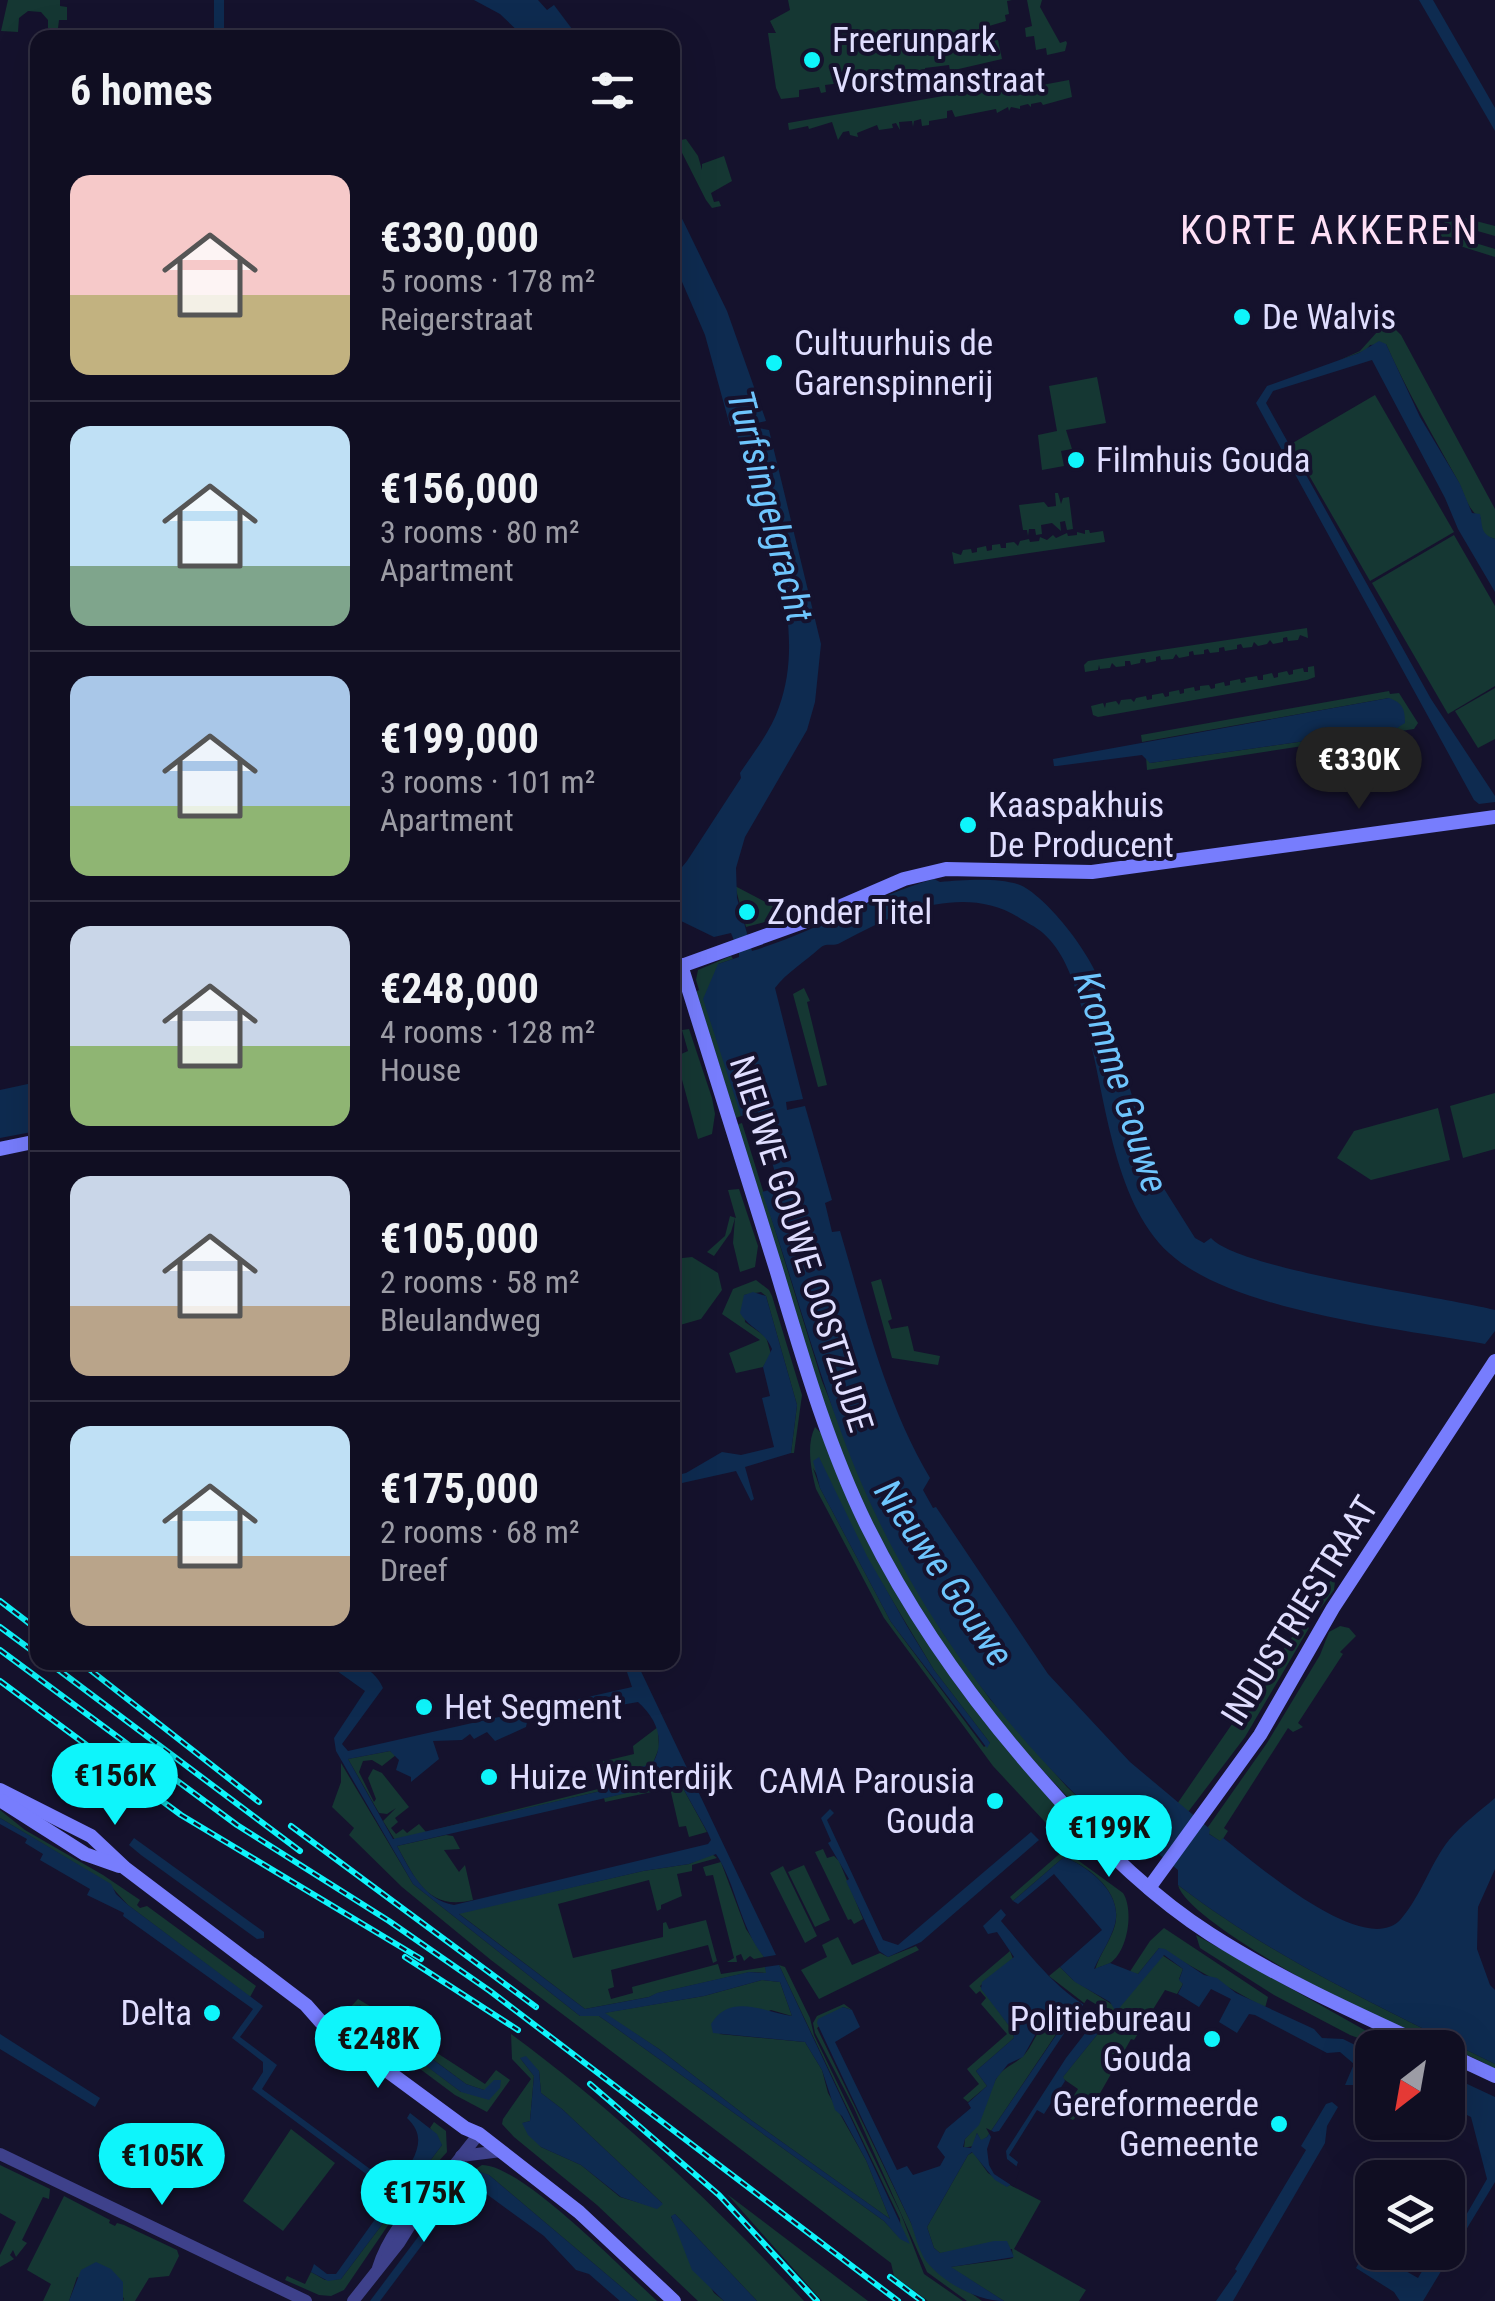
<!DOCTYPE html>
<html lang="en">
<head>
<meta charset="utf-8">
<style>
	:root { --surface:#100e22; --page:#1e1c2f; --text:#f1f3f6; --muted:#9c9ca5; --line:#302e40; --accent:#0ef5fb }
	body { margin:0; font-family:"Roboto Condensed",sans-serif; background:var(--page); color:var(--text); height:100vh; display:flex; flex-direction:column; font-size:38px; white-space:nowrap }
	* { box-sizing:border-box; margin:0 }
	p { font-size:32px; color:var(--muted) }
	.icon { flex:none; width:55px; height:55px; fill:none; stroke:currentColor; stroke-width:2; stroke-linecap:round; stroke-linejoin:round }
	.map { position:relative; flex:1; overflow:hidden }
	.sheet { position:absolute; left:30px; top:30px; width:650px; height:1640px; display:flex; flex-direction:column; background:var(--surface); border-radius:20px; box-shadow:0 10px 40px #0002,0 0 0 2px var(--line) }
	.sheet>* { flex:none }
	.needle { width:65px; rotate:211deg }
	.buttons { position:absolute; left:1355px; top:2030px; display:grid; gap:20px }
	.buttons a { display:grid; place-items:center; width:110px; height:110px; border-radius:20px; background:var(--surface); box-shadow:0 10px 40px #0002,0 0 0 2px var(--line); font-size:50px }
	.price { position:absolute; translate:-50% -85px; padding:0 22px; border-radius:35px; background:var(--accent); color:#111; font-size:32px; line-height:65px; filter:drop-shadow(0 2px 5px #0008) }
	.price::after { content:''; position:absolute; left:50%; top:60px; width:30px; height:22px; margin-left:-15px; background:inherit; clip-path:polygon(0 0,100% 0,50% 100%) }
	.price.active { background:#222; color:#fff }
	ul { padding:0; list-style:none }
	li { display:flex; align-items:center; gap:30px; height:250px; padding:0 40px }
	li+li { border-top:2px solid var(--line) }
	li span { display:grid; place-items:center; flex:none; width:280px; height:200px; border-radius:20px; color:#555 }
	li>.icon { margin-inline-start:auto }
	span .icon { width:120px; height:120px; fill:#fffc; stroke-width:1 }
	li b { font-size:42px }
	h2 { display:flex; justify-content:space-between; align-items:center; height:120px; padding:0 40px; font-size:42px }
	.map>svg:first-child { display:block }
	.green { fill:#153733; fill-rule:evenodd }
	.water { fill:#0e2b50; fill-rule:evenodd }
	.pier { fill:#15122d }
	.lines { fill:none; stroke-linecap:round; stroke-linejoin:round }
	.canal { stroke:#0e2b50; stroke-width:10 }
	.tertiary { stroke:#3e418b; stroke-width:12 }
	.secondary { stroke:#777dfd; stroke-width:14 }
	.rail-casing { stroke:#0ef5fb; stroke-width:6 }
	.rail { stroke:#15122d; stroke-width:2.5; stroke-dasharray:8; stroke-linecap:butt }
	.poi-dot { fill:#0ef5fb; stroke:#15122d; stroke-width:4 }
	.labels { text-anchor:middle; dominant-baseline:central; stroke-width:8; stroke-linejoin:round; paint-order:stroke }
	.poi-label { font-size:35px; fill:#e0deff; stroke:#15122d; text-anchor:start }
	.street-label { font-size:35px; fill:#e0deff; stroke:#15122d }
	.water-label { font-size:38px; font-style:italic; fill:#6ec5fd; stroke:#15122d }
	.quarter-label { font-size:40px; letter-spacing:2.5px; fill:#ffe0f6; stroke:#15122d }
</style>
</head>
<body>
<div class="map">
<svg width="1495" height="2301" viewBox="0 0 1495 2301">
	<rect width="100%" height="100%" fill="#15122d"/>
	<g class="green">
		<path d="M 8,0 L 60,0 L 60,6 L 67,7 L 67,20 L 59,20 L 58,28 L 48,28 L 48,20 L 41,12 L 28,11 L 19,18 L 18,32 L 1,31 Z"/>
		<path d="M 788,0 L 1012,0 L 1007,1 L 1009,14 L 1005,15 L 1006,21 L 979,29 L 981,42 L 998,40 L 1002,59 L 950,71 L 949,65 L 925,68 L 925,75 L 917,77 L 915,69 L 865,78 L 866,86 L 851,88 L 849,82 L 825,85 L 826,92 L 821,93 L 819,87 L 799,90 L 799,97 L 781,99 L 776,88 L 768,33 L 776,33 L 770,21 L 790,10 Z"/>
		<path d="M 1027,0 L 1042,0 L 1040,7 L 1060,43 L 1066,41 L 1067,43 L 1065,51 L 1047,55 L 1046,48 L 1036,50 L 1034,36 L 1026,37 L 1025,28 L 1032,26 Z"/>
		<path d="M 1041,79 L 1042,85 L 1069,80 L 1072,97 L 1043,105 L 1041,102 L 1031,104 L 1031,107 L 1028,104 L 1020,106 L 1020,109 L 1011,107 L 1009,111 L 1008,107 L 997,113 L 996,109 L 955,117 L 952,110 L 947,111 L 947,118 L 929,121 L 929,125 L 922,126 L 921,119 L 914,121 L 913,127 L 912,121 L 899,122 L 900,130 L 896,123 L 892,124 L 893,128 L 879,130 L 877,125 L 857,133 L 858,137 L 850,135 L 849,131 L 843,132 L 838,140 L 832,122 L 809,129 L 808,126 L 789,130 L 788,123 Z"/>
		<path d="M 686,139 L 698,156 L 702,170 L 702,164 L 724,156 L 732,181 L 711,193 L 714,202 L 719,201 L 721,206 L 712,208 L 706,200 L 676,141 Z"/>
		<path d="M 1453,215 L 1495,226 L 1495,236 L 1460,226 L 1454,232 L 1459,238 L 1495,249 L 1495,257 L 1444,241 L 1441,235 L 1445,221 Z"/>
		<path d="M 1387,321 L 1401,335 L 1495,509 L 1495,539 L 1486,536 L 1480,527 L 1481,518 C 1466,509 1465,493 1457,479 C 1432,434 1407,391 1386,344 L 1370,345 L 1366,350 L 1338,361 L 1360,351 Z"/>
		<path d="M 1097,377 L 1106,423 L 1066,430 L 1072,449 L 1061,451 L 1064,466 L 1042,470 L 1038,435 L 1057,431 L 1049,386 Z"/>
		<path d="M 1375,395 L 1454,532 L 1370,581 L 1291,444 Z"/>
		<path d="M 1055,493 L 1058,493 L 1061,504 L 1063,498 L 1069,497 L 1073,529 L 1067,530 L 1065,521 L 1060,522 L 1061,531 L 1052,523 L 1041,525 L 1042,534 L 1036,535 L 1035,529 L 1029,529 L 1028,536 L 1027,530 L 1023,530 L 1019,505 L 1044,502 L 1048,507 L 1056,506 Z"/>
		<path d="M 1085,530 L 1089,530 L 1090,533 L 1103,531 L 1105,542 L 954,564 L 952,552 L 961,555 L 963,550 L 971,549 L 972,553 L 977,552 L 977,548 L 986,546 L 987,551 L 992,550 L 992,545 L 1000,544 L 1001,548 L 1006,548 L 1006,543 L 1014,542 L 1018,546 L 1020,541 L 1029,539 L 1030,542 L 1039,541 L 1040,537 L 1047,540 L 1053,535 L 1056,538 L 1067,533 L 1068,536 L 1077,535 L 1077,532 L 1085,534 Z"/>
		<path d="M 1454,535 L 1495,606 L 1495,686 L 1448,714 L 1372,583 Z"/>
		<path d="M 1307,628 L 1308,638 L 1300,635 L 1298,640 L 1288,641 L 1287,637 L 1283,638 L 1283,642 L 1273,644 L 1270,640 L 1267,644 L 1258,646 L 1254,642 L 1252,647 L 1243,648 L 1241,644 L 1237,645 L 1237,649 L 1225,651 L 1224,647 L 1219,648 L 1219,652 L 1210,653 L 1208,649 L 1204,650 L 1204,654 L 1194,655 L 1193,651 L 1189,652 L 1189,656 L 1179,658 L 1176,654 L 1173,659 L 1161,660 L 1160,656 L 1156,657 L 1156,661 L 1146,663 L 1145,659 L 1141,659 L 1140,663 L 1131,665 L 1130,661 L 1125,661 L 1125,666 L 1116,667 L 1112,663 L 1110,668 L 1100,669 L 1099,665 L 1098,670 L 1085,672 L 1084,665 L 1088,661 Z"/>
		<path d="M 1314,666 L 1315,677 L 1307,680 L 1098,717 L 1093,715 L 1091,706 L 1103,703 L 1105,708 L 1106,703 L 1116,701 L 1119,705 L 1121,700 L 1131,699 L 1134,702 L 1136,698 L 1146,696 L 1147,700 L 1152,699 L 1152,695 L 1163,693 L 1165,697 L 1169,696 L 1169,692 L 1179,690 L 1180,694 L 1184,693 L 1184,689 L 1194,687 L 1195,691 L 1200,690 L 1200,686 L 1209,685 L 1211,689 L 1215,688 L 1215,684 L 1224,682 L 1225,686 L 1230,685 L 1230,681 L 1240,679 L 1241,683 L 1246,682 L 1245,678 L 1257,676 L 1258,680 L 1263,680 L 1263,675 L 1272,673 L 1274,678 L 1278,677 L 1278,673 L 1287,671 L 1289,675 L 1293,674 L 1293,670 L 1303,668 L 1304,672 L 1308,672 L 1308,667 Z"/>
		<path d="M 1495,688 L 1495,739 L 1478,748 L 1455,711 Z"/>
		<path d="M 1389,691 L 1390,694 L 1399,693 L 1418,723 L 1414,729 L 1147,770 L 1146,757 L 1150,763 L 1397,728 L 1389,698 L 1142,742 L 1141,735 Z"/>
		<path d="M 735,886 L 773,906 L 776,901 L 781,903 L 776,919 L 746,927 Z"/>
		<path d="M 731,956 L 733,959 L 718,964 L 741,1116 L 736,1118 L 696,992 L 699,990 L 696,980 L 698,970 Z"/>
		<path d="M 804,988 L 810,1001 L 807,1002 L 827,1085 L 818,1087 L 793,994 Z"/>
		<path d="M 689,1029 L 712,1098 L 715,1114 L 712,1134 L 698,1139 L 677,1061 L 679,1055 L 688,1051 L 682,1030 Z"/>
		<path d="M 1495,1093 L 1495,1149 L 1463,1158 L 1450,1106 Z"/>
		<path d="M 1438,1108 L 1450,1160 L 1371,1180 L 1337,1158 L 1354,1131 Z"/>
		<path d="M 742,1123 L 822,1381 L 872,1505 L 943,1633 L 990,1699 L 1067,1787 L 1140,1855 L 1138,1859 L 1129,1858 C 1002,1739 891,1597 831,1431 C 795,1331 768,1227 736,1125 Z"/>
		<path d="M 739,1189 L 758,1246 L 755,1267 L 740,1272 L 733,1243 L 735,1218 L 731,1232 L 714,1256 L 707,1252 L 725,1236 L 730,1216 L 736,1218 L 728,1190 Z"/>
		<path d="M 692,1257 L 718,1273 L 722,1290 L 701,1319 L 673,1327 L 673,1259 Z"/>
		<path d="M 881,1279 L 892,1319 L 888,1321 L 891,1329 L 908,1326 L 914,1351 L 940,1356 L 938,1365 L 892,1358 L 871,1282 Z"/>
		<path d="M 756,1280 L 769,1290 L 772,1296 L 802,1395 L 794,1453 L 791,1453 L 797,1405 L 766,1296 L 761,1292 L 744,1295 L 745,1322 L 766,1337 L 771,1354 L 763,1367 L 736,1373 L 729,1353 L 760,1340 L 722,1314 L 733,1289 Z"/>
		<path d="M 815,1427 L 821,1433 L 929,1645 L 959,1689 L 1070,1822 L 1058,1836 L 993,1766 L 884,1618 L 816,1489 C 811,1470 806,1445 815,1427 ZM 813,1468 L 934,1670 L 990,1743 L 984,1747 L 891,1622 L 820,1488 Z"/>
		<path d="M 1336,1573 L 1334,1590 L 1307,1626 L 1309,1628 L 1245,1737 L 1188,1812 L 1177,1804 Z"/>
		<path d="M 1340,1626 L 1349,1628 L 1356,1636 L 1340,1652 L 1343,1654 L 1298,1723 L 1303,1727 L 1293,1732 L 1288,1728 L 1224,1828 L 1228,1831 L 1221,1842 L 1208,1833 L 1208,1827 L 1267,1743 L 1320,1655 L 1329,1632 Z"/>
		<path d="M 658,1727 L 659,1748 L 653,1763 L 607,1780 L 607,1786 L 601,1791 L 395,1840 L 383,1821 L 396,1808 L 387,1814 L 379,1813 L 348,1759 L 390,1751 L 396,1755 L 382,1766 L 372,1760 L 363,1761 L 359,1772 L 374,1802 L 376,1799 L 368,1778 L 373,1769 L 382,1773 L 409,1807 L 395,1818 L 398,1822 L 391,1828 L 396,1834 L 403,1829 L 407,1833 L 419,1824 L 426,1832 L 598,1789 L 592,1764 L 634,1754 L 633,1746 Z"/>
		<path d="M 341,1763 L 413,1884 L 580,2016 L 599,2016 L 609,2023 L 884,2221 L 901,2239 L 900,2219 L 779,1965 L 785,1967 L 810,2018 L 814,2035 L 901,2214 L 924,2274 L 963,2301 L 928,2301 L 894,2276 L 891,2263 L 491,1960 L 402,1887 L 349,1835 L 354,1828 L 332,1807 L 341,1782 Z"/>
		<path d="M 679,1781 L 707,1832 L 689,1837 L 686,1826 L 679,1827 L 670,1788 L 605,1802 L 604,1798 Z"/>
		<path d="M 0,1810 L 25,1830 L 103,1875 L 140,1900 L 137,1905 L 140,1908 L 147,1906 L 256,1986 L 250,1997 L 128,1905 L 108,1883 L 0,1818 Z"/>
		<path d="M 446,1835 L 453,1836 L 460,1849 L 444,1850 L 459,1872 L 465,1865 L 473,1900 C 428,1911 416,1880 397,1846 Z"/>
		<path d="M 823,1849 L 827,1858 L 834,1856 L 839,1861 L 863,1919 L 854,1924 L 851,1919 L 848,1920 L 815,1852 Z"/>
		<path d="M 1064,1850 L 1123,1893 C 1134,1910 1128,1951 1110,1963 C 1105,1966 1099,1966 1095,1970 C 1099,1955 1111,1940 1115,1925 C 1123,1893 1090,1867 1064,1857 L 1013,1901 L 1010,1897 Z"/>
		<path d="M 712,1854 L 717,1858 L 692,1865 L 692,1871 L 677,1874 L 682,1896 L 661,1905 L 661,1909 L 657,1911 L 649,1880 L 558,1904 L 573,1958 L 663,1937 L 663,1923 L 666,1922 L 669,1929 L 706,1920 L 717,1961 L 713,1963 L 708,1945 L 611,1970 L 614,1987 L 608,1989 L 611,1999 L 633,1993 L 632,1987 L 718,1964 L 721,1974 L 765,1967 L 767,1973 L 750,1972 L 658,1993 L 649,1997 L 585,2009 L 458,1913 L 643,1871 L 689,1864 Z"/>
		<path d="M 721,1862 L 746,1929 L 764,1957 L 754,1959 L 750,1956 L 744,1961 L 741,1954 L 736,1956 L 737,1962 L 727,1962 L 734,1958 L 713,1875 L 706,1876 L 703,1867 Z"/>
		<path d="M 804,1865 L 830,1920 L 815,1927 L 788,1872 Z"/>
		<path d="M 783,1866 L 817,1936 L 805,1943 L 770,1873 Z"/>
		<path d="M 1178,1885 C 1276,1960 1385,2009 1495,2064 L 1495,2069 C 1454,2046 1410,2032 1368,2013 C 1332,1997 1186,1918 1178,1885 Z"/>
		<path d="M 1164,1928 L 1268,1997 L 1265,2008 L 1159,1948 L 1138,1974 L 1129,1973 L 1150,1941 Z"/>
		<path d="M 1196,1935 L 1377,2037 L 1361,2039 L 1350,2035 L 1274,1995 L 1200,1948 Z"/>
		<path d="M 838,1937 L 852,1965 L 880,1953 L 888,1957 L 916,1946 L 919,1950 L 819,1999 L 801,1970 L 827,1957 L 822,1945 Z"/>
		<path d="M 1010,1951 L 1013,1959 L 980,1986 L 1013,2031 L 1014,2038 L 976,2071 L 987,2086 L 968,2102 L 963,2098 L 979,2084 L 967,2069 L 1007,2034 L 981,2004 L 986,1998 L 980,1991 L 976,1994 L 969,1986 Z"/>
		<path d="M 1162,1955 L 1183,1969 L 1179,1979 L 1183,1984 L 1177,1994 L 1165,1990 L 1134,2040 L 1131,2039 L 1095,2102 L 1090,2100 L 1080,2117 L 1077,2116 L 1073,2120 L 1062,2114 L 1078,2089 L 1062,2078 L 1112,2016 L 1088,2006 L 1049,1976 L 1060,1967 L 1073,1980 L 1113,2005 Z"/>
		<path d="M 762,1980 L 780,1982 L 792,2016 L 771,2010 L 719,2034 L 805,2042 L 822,2070 L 828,2093 L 866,2160 L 890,2219 L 751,2120 L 659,2049 L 603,2013 L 704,1996 Z"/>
		<path d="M 358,1999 L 390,2018 L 389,2022 L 485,2084 L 496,2070 L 510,2080 L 487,2112 L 455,2095 L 345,2013 ZM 360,2005 L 466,2084 L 484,2090 L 461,2092 L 354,2011 L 355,2006 Z"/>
		<path d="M 844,2004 L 852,2010 L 843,2007 L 817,2028 L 911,2223 L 928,2262 L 982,2301 L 967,2301 L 927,2272 L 854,2108 L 815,2033 L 813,2023 L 817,2016 Z"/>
		<path d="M 1048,2020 L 1063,2024 L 987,2137 L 981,2141 L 977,2133 L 973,2146 L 964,2148 L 965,2139 C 983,2122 985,2103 995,2081 C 1002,2066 1016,2065 1025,2054 C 1034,2043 1037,2030 1048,2020 Z"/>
		<path d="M 511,2034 C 617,2112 715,2205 804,2301 L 757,2301 L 675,2214 L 671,2217 L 674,2223 L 714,2293 L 724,2301 L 698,2301 L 597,2205 L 514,2137 L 502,2124 L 503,2119 L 531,2079 L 512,2059 ZM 520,2058 L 539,2071 L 541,2093 L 562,2109 L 662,2203 L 657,2208 L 620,2197 L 581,2165 L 541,2147 L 523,2123 L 530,2121 L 534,2076 Z"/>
		<path d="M 434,2122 L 446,2131 L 447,2152 L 410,2193 L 344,2290 L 331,2296 L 319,2295 L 285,2280 L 287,2276 L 305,2284 L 311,2272 L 325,2280 L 341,2279 L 442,2145 L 430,2128 Z"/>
		<path d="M 291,2129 L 335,2163 L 283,2231 L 243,2201 Z"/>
		<path d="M 973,2152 L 988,2173 L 1007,2186 L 1010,2185 L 1041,2201 L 1014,2249 L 1086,2290 L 1079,2301 L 1004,2301 L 950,2267 L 1009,2259 L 1013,2258 L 1012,2249 L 940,2253 L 934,2248 L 927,2227 L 968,2155 Z"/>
		<path d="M 0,2165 L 50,2189 L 49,2199 L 43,2197 L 22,2240 L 27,2243 L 16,2257 L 13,2250 L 10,2255 L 14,2259 L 0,2267 L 0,2255 L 16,2222 L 0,2213 Z"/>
		<path d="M 482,2165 C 522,2165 624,2271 657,2301 L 638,2301 L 489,2175 L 474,2173 L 445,2201 L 442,2199 L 466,2175 Z"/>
		<path d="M 727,2194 L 868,2301 L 822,2301 Z"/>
		<path d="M 64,2196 L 110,2220 L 109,2223 L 115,2226 L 117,2223 L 124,2225 L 177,2250 L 179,2256 L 169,2276 L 149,2278 L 135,2301 L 123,2301 L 124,2298 L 77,2277 L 69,2301 L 43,2301 L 51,2284 L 27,2270 Z"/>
	</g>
	<g class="water">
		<path d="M 474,0 L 538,0 L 547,10 L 554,5 L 578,37 L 524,37 L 500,14 Z"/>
		<path d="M 1419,0 L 1433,0 L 1495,108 L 1495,131 Z"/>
		<path d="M 672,198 L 727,311 L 765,418 L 766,421 L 757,423 L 758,428 L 769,430 L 821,644 L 815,702 L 807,730 L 745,837 L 736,868 L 737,898 L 752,951 C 815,932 871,897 934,879 L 940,882 C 963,880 998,877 1020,885 C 1050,898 1106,972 1104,1002 L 1156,1176 L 1195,1238 L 1204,1243 L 1211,1238 C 1240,1270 1440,1296 1495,1310 L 1495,1331 L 1485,1344 C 1400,1329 1232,1311 1169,1253 C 1107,1196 1105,1076 1079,999 C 1071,975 1063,951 1043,933 C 1036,927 1026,922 1018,917 C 984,896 945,900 909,911 C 885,919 863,931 840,943 C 833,947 826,942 820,948 C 807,960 786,973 775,988 L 803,1099 L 786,1102 L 787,1110 L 805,1106 L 832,1200 L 825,1203 L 832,1232 L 840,1231 C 865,1315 885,1402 930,1478 L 923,1490 L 933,1508 L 936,1507 L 1048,1674 L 1130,1762 L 1210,1829 L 1209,1834 L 1220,1841 L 1223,1838 C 1254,1862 1365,1960 1401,1919 C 1421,1896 1430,1864 1449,1840 C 1462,1824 1480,1811 1495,1798 L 1495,1869 L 1478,1907 L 1477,1949 L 1490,1985 L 1495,1990 L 1495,2064 C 1385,2009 1276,1960 1178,1885 L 1178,1870 L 1155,1851 L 1140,1855 C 1118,1838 1098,1817 1079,1798 C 985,1706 908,1594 857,1473 C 819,1381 795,1284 762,1192 L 779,1187 L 758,1112 L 741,1116 L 703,999 L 718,964 L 739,957 L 739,953 L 731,933 L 714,937 L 679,920 L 673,922 L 675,906 L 673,878 L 687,861 L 741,778 L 740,773 C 754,752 771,731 779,707 C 810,624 762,512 736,432 L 744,431 L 744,425 L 730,426 L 705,335 L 673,261 Z"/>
		<path d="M 1379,341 L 1386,344 L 1420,417 L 1460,484 L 1472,513 L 1480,514 C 1483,527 1480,534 1495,539 L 1495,592 L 1458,529 L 1445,498 L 1372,360 L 1273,391 L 1266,403 L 1431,699 L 1495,796 L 1495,802 L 1479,804 L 1474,800 L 1256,403 L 1267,386 L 1359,353 Z"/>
		<path d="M 1389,698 C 1403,703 1405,709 1405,723 L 1397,728 L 1150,763 L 1142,755 L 1057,766 L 1054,766 L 1053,759 Z"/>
		<path d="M 37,1082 L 37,1131 L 0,1138 L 0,1090 Z"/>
		<path d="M 753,1292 L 766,1296 L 797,1405 L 791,1453 L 745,1467 L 754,1499 L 751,1501 L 736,1471 L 673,1485 L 673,1476 L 686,1473 L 722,1452 L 741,1455 L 774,1447 L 762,1398 L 770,1396 L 763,1367 L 772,1349 C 765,1331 749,1328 740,1313 L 744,1295 Z"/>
		<path d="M 819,1457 L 867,1556 L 907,1626 L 934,1670 L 990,1743 L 987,1748 L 891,1622 L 820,1488 L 813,1461 Z"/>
		<path d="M 326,1663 C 350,1663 372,1663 383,1688 L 342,1744 L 348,1751 L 632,1687 L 624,1663 L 637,1663 L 776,1955 L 764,1957 C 739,1926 737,1886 716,1854 L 689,1864 L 643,1871 L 459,1914 L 585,2009 L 649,1997 L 657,1993 L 749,1972 L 766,1973 L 765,1967 L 779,1965 L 910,2244 L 900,2239 L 884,2221 L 609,2023 L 599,2016 L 580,2016 L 413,1884 L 336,1751 L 334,1738 L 365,1691 ZM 619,1701 L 621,1705 L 638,1702 C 656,1718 666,1740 653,1763 L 609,1778 L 607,1786 L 601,1791 L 393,1839 L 348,1759 L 390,1751 L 399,1760 L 396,1770 L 411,1777 L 411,1782 L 439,1759 L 433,1741 L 462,1740 L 470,1734 L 474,1739 L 487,1732 L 495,1741 L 526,1727 L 527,1722 ZM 679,1781 L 708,1833 L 711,1840 L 708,1844 L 454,1905 C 424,1900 410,1870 397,1846 ZM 762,1980 L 780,1982 L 792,2016 C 765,2012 730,1992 711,2024 L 713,2033 L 805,2042 L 822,2070 L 835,2110 L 842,2116 L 866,2160 L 890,2219 L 751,2120 L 659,2049 L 605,2013 L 704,1996 Z"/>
		<path d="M 830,1809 L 834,1813 L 827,1820 L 883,1940 L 898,1945 L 1031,1832 L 1039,1840 L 921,1942 L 888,1957 L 879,1951 L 846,1881 L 849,1879 L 828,1843 L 831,1841 L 821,1818 Z"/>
		<path d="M 0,1818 L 111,1884 L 116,1894 L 128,1905 L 263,2006 L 240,2037 L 277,2065 L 262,2089 L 393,2186 L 397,2186 L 415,2164 L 412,2161 C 421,2144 421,2131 407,2118 L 410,2113 L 437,2134 L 442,2145 L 341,2279 L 328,2281 L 311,2272 L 314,2264 L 327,2274 L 336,2274 L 393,2194 L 252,2089 L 263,2072 L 263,2062 L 232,2038 L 253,2009 L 123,1916 L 124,1913 L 87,1895 L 90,1889 L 40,1860 L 43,1854 L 25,1843 L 27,1839 L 0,1824 Z"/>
		<path d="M 134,1838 L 264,1932 L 264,1938 L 257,1939 L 141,1855 L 129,1845 Z"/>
		<path d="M 1064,1857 C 1089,1867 1123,1893 1115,1924 C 1111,1939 1100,1955 1094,1969 L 1110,1963 L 1138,1974 L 1159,1948 L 1165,1949 L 1204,1975 L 1217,1978 L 1236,1993 L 1314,2029 L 1322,2038 L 1343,2039 L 1367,2051 L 1355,2085 L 1345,2085 L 1354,2064 L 1340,2052 L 1327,2053 L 1255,2015 L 1249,2014 L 1237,2033 L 1219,2022 L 1231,1999 L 1211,1989 L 1199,2007 L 1178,1994 L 1183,1984 L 1179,1980 L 1183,1969 L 1164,1955 L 1116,2012 L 1110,2002 L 1075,1982 L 1060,1967 L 1102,1930 L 1054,1874 L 1018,1904 L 1013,1901 Z"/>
		<path d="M 1001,1909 L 1006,1915 L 1001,1921 C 1028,1952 1069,2009 1112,2016 L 1063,2077 L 1065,2081 L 1044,2114 L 1037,2110 L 1009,2155 L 1018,2162 L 1010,2185 L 1007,2187 L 995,2180 L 972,2152 L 968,2155 L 927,2227 L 934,2248 L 940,2253 L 994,2241 L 1007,2241 L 1014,2257 L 951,2267 L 1004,2301 C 978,2301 943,2283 926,2261 C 919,2251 915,2235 911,2223 L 817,2023 L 818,2019 L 843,2007 L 852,2010 L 860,2027 L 835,2042 L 897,2170 L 907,2166 L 913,2175 L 940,2166 L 945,2157 L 937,2147 L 946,2129 L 971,2108 L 968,2103 L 987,2086 L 976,2071 L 1014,2038 L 1013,2031 L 981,1989 L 982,1982 L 1014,1957 L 997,1932 L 988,1934 L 983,1926 ZM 1048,2021 L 1063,2025 L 987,2137 L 981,2140 L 977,2133 L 971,2148 L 963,2147 L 965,2139 L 979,2125 L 996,2079 L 1008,2064 L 1023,2057 L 1039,2028 Z"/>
		<path d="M 359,2005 L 466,2084 L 484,2090 L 494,2080 L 501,2080 L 500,2088 L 489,2100 L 461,2092 L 353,2011 L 355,2006 Z"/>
		<path d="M 0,2034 L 100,2098 L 95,2107 L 0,2049 Z"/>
		<path d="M 526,2056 L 539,2071 L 541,2093 L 562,2109 L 663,2204 L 657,2209 L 621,2197 L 581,2165 L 541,2147 L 528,2135 L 522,2123 L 530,2121 L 534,2076 L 520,2058 Z"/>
		<path d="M 1448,2075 L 1495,2097 L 1495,2182 L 1423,2301 L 1400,2301 L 1394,2292 L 1356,2268 L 1367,2249 L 1418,2278 L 1433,2253 L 1448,2252 L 1448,2235 L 1458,2229 L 1487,2179 L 1471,2117 L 1457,2110 L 1448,2113 Z"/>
		<path d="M 1332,2102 L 1338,2107 L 1327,2126 L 1325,2143 L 1233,2301 L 1216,2301 L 1237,2271 L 1235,2269 L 1306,2150 L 1301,2146 L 1326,2104 Z"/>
		<path d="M 478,2171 L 489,2175 L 638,2301 L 620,2301 L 589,2274 L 576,2270 L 544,2236 L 477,2187 L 449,2209 L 380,2301 L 370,2301 L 445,2201 Z"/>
		<path d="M 675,2214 L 757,2301 L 724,2301 L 692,2270 L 671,2216 Z"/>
		<path d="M 96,2262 L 111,2269 L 123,2282 L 123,2301 L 69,2301 L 81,2270 Z"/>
	</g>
	<path class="pier" d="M 1087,1999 L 1104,2009 L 1066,2058 L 1006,2151 L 1007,2159 L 1020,2169 L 1014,2187 L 994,2174 L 989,2165 L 987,2149 L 991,2137 L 986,2128 L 994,2132 L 999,2131 Z"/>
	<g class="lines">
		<path class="canal" d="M 219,0 L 219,38"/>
		<g class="tertiary">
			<path d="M 0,2154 L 306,2301"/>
			<path d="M 461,2156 L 501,2151"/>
			<path d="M 378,2268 C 388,2236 409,2211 432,2190 C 450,2173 464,2152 479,2134"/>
			<path d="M 353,2301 L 399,2243 L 427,2198"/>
		</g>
		<g class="secondary">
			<path d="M 681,965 C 713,1066 744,1168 776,1269 C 802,1356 827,1444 867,1526 C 914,1621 977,1708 1048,1787 C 1095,1841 1149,1895 1210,1934 C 1280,1979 1358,2014 1432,2048"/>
			<path d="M 673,969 L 809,920 L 904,879 L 946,869 L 1092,872 L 1495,817"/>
			<path d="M 0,1149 L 38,1141"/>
			<path d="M 0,1790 L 91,1836 L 125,1868 L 306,2005 L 321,2022 L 465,2128 L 479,2134 L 579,2212 L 674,2301"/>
			<path d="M 0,1800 L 85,1854 L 119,1866"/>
			<path d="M 1149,1888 L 1260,1735 L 1333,1608 L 1495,1361"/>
			<path d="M 1448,2054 L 1495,2076"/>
		</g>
		<g class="rail-casing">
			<g id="rail">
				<path d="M 0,1601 L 38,1630"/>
				<path d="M 0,1627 L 38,1655"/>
				<path d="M 0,1650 L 237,1825 L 389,1921 L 490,1991 L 898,2301"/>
				<path d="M 48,1662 L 300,1851"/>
				<path d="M 80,1662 L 259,1802"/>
				<path d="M 0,1681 L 181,1815 L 421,1959"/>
				<path d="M 291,1826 L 536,2007"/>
				<path d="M 405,1957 L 518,2030"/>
				<path d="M 590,2084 L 719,2195 L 817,2301"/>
				<path d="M 890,2277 L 922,2301"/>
			</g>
		</g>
		<use href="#rail" class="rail"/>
	</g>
	<g class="poi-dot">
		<circle cx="812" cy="60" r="10"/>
		<circle cx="1242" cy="317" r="10"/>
		<circle cx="774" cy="363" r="10"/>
		<circle cx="1076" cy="460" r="10"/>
		<circle cx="968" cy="825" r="10"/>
		<circle cx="747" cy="912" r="10"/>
		<circle cx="424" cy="1707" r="10"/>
		<circle cx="489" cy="1777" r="10"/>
		<circle cx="995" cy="1801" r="10"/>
		<circle cx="212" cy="2013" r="10"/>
		<circle cx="1212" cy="2039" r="10"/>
		<circle cx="1279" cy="2124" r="10"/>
	</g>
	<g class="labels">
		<g class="poi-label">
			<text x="832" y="40">Freerunpark<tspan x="832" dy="40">Vorstmanstraat</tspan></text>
			<text x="1262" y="317">De Walvis</text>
			<text x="794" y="343">Cultuurhuis de<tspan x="794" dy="40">Garenspinnerij</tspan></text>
			<text x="1096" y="460">Filmhuis Gouda</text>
			<text x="988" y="805">Kaaspakhuis<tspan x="988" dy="40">De Producent</tspan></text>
			<text x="767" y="912">Zonder Titel</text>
			<text x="444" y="1707">Het Segment</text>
			<text x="509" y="1777">Huize Winterdijk</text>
			<text x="975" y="1781" text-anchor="end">CAMA Parousia<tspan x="975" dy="40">Gouda</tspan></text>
			<text x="192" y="2013" text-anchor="end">Delta</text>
			<text x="1192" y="2019" text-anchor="end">Politiebureau<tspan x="1192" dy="40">Gouda</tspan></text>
			<text x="1259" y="2104" text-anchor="end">Gereformeerde<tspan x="1259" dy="40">Gemeente</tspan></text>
		</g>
		<g class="street-label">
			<text transform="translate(801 1244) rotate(72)">NIEUWE GOUWE OOSTZIJDE</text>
			<text transform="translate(1300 1611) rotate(-58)">INDUSTRIESTRAAT</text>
		</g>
		<g class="water-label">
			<text transform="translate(770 506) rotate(75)">Turfsingelgracht</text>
			<text transform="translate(1121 1082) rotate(72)">Kromme Gouwe</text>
			<text transform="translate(944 1573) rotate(56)">Nieuwe Gouwe</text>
		</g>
		<g class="quarter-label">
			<text x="1330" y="230">KORTE AKKEREN</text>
		</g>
	</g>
</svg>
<div class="buttons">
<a><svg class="needle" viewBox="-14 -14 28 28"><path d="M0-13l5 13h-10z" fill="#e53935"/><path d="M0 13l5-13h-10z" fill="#9c9ca5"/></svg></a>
<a><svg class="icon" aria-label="layers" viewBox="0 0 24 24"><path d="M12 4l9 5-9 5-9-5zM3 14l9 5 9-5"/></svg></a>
</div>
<b class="price active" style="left:1359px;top:812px">€330K</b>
<b class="price" style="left:115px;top:1828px">€156K</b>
<b class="price" style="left:1109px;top:1880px">€199K</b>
<b class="price" style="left:378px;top:2091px">€248K</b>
<b class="price" style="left:162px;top:2208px">€105K</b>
<b class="price" style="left:424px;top:2245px">€175K</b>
<section class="sheet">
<h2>6 homes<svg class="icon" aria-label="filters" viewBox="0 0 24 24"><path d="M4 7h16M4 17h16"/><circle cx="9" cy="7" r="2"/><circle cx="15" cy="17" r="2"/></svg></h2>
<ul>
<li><span style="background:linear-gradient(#f6c9c9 60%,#c2b280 0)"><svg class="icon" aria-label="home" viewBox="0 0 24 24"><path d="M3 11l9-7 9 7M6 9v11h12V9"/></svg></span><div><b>€330,000</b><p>5 rooms · 178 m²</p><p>Reigerstraat</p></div></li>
<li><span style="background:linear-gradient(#bfe0f5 70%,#7fa58c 0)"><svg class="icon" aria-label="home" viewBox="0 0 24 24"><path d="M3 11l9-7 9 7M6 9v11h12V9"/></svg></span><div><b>€156,000</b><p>3 rooms · 80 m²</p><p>Apartment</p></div></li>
<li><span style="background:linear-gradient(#a9c7e8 65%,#8fb573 0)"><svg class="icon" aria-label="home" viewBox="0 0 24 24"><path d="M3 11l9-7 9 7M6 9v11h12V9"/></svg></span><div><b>€199,000</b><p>3 rooms · 101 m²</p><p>Apartment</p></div></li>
<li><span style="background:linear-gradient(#c9d6e8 60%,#8fb573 0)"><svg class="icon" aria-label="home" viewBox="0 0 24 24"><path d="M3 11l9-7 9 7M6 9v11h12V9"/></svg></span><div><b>€248,000</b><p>4 rooms · 128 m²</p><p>House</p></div></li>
<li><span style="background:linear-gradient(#c9d6e8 65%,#b9a48a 0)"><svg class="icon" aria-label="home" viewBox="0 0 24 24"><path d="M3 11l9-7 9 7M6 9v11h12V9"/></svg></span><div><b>€105,000</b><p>2 rooms · 58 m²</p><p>Bleulandweg</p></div></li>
<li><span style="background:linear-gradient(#bfe0f5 65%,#b9a48a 0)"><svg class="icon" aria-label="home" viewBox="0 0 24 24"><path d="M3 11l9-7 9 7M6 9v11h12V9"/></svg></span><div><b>€175,000</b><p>2 rooms · 68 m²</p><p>Dreef</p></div></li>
</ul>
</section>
</div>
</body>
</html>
